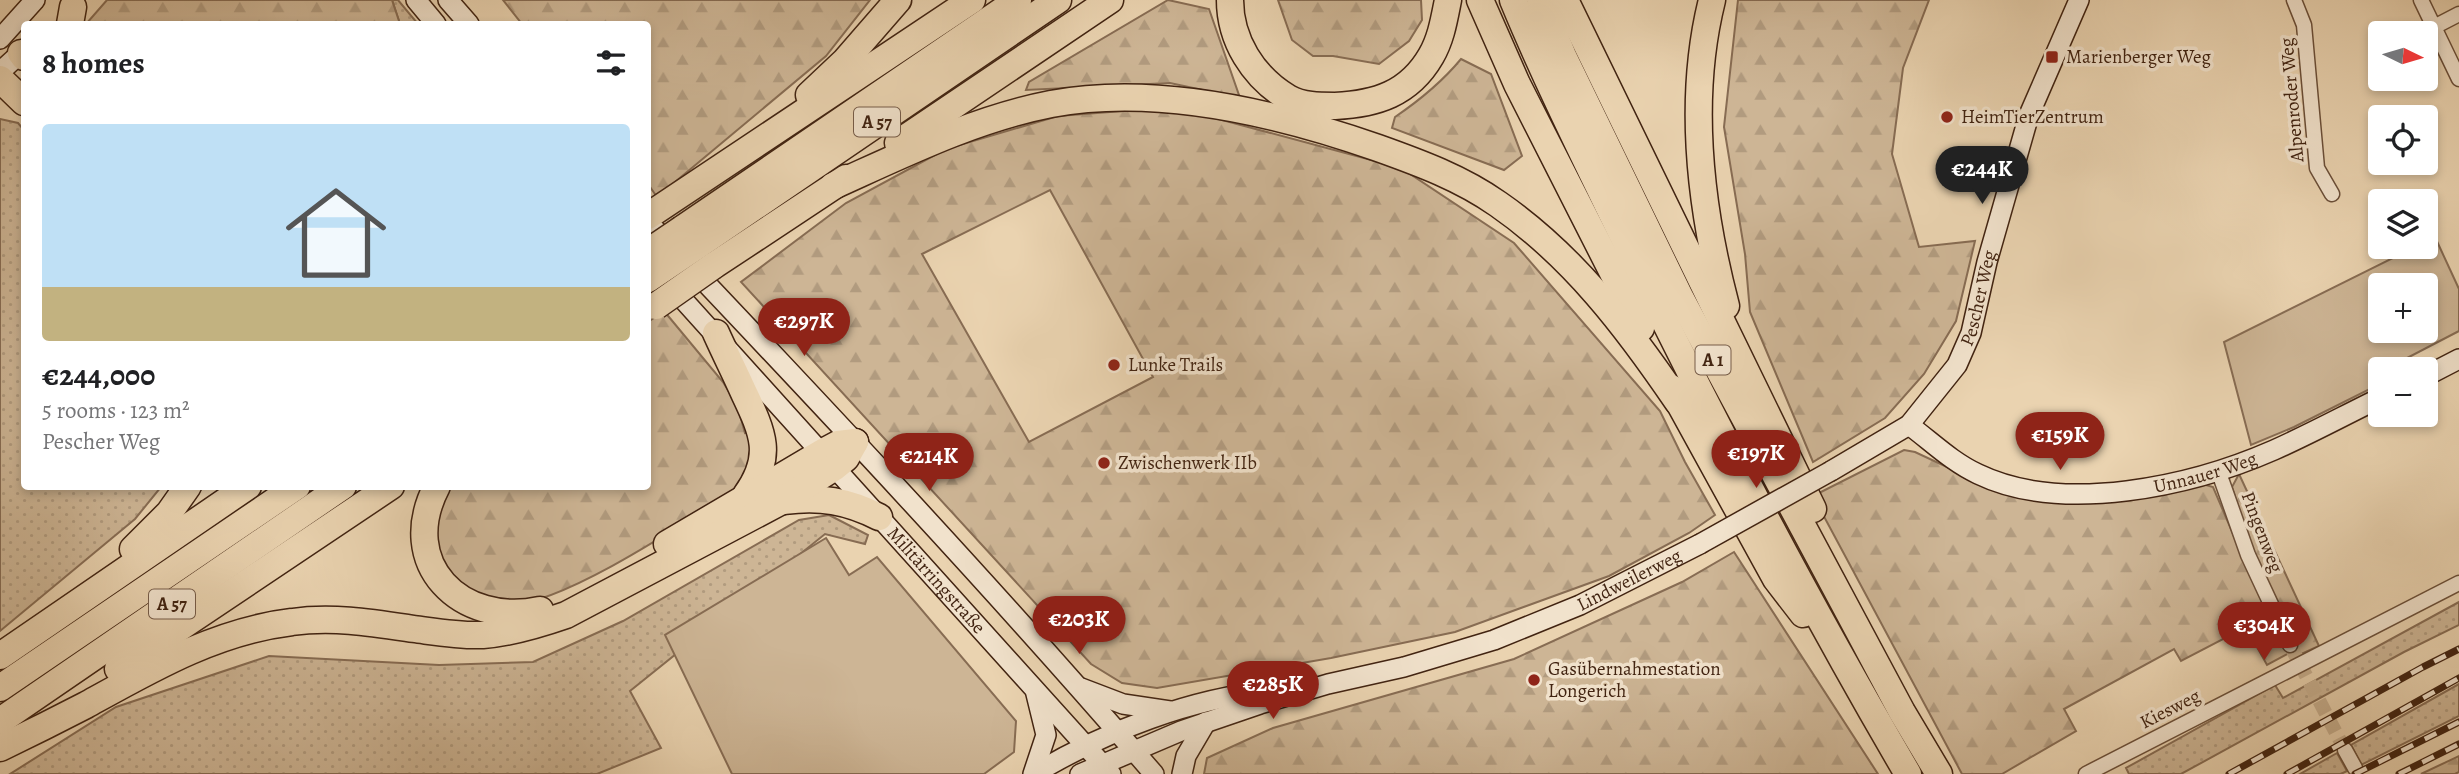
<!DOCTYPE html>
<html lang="en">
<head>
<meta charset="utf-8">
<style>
	:root { --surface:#fff; --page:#f2f2f2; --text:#202124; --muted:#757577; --line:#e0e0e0; --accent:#8f2418 }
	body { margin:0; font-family:Alegreya,serif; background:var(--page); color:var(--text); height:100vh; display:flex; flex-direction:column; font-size:26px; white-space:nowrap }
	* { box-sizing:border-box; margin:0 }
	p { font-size:23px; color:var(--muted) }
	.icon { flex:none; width:38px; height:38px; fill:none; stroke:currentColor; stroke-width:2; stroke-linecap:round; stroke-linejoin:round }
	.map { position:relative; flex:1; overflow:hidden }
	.details { position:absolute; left:21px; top:21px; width:630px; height:469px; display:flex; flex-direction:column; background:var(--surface); border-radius:7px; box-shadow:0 4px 10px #0003 }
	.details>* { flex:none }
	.needle { width:46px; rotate:95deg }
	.tools { position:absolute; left:2368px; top:21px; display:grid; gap:14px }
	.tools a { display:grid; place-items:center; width:70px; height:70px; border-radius:7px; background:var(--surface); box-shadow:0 4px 10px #0003; font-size:35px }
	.price { position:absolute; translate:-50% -60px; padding:0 16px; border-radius:24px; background:var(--accent); color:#fff; font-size:23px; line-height:46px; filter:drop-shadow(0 2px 4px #0008) }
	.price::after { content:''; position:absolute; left:50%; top:42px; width:21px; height:16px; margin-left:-10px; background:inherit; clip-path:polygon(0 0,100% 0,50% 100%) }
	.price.on { background:#222; color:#fff }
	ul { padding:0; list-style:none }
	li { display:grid; align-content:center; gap:14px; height:371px; padding:0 21px }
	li+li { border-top:2px solid var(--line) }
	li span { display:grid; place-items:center; height:217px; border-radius:7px; color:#555 }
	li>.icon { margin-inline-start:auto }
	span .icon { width:126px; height:126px; fill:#fffc; stroke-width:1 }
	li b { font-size:30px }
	h2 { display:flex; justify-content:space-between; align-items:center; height:84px; padding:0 21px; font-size:30px }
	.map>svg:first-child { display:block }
	.grass { fill:url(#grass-dots); stroke:#876c53; stroke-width:2 }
	.forest { fill:url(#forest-firs); stroke:#876c53; stroke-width:2; fill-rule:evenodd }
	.green { fill:#cdb595; stroke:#876c53; stroke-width:2; fill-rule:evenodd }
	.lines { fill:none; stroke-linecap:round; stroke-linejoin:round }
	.street-tunnel { stroke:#c8b090; stroke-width:14; stroke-dasharray:14 7; stroke-linecap:butt }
	.street-casing { stroke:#6b4f39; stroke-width:17 }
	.secondary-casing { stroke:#412311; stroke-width:22 }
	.highway-casing { stroke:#412311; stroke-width:29 }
	.street { stroke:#f1e2cc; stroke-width:14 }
	.secondary { stroke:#f1e2cc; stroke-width:19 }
	.highway { stroke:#ead3b0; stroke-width:26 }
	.rail-casing { stroke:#412311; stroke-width:7 }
	.rail { stroke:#f1e2cc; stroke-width:4.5; stroke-dasharray:13; stroke-linecap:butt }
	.secondary-bridge-casing { stroke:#412311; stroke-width:22; stroke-linecap:butt }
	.highway-bridge-casing { stroke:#412311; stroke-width:29; stroke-linecap:butt }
	.secondary-bridge { stroke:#f1e2cc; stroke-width:19 }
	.highway-bridge { stroke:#ead3b0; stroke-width:26 }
	.poi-dot { fill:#8f2418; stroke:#f1e2cc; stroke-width:2.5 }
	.labels { text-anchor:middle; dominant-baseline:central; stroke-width:7; stroke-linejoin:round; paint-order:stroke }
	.shield { fill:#f1e2cc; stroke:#765c49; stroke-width:2 }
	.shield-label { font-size:18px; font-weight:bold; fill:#412311 }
	.poi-label { font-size:19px; fill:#412311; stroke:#f1e2cc; text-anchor:start }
	.street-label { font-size:19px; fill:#412311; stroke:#f1e2cc }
</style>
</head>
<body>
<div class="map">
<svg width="2459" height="774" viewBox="0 0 2459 774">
	<defs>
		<pattern id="grass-dots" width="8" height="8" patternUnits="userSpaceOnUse" patternTransform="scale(1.75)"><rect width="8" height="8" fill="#cdb595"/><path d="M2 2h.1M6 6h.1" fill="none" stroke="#b19b7f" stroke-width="1.8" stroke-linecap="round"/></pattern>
		<pattern id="forest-firs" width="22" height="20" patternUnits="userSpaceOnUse" patternTransform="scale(1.75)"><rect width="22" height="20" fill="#cdb595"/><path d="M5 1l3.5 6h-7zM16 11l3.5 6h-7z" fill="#b19b7f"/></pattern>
	</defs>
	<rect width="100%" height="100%" fill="#ead3b0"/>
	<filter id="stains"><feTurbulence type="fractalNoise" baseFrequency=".00286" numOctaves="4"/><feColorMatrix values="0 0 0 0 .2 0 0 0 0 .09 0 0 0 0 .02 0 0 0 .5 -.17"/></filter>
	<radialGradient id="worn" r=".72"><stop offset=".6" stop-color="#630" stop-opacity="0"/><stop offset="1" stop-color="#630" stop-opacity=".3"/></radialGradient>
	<g class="grass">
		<path d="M 392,0 L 398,0 L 418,24 L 400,24 Z"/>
		<path d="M 0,119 L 18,123 L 24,130 L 24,486 L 161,487 L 135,519 L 0,631 Z"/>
		<path d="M 829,515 L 868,535 L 865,544 L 825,534 L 630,691 L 661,748 L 597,774 L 10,774 L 116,707 L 269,656 L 439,665 L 533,662 L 623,621 L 799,520 Z"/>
		<path d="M 2459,602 L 2459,625 L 2404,652 L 2181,774 L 2129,774 L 2126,768 L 2275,685 L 2283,698 Z"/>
		<path d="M 2459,684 L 2459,716 L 2361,765 L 2351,745 Z"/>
		<path d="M 2337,753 L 2347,771 L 2341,774 L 2300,774 Z"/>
	</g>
	<g class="forest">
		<path d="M 107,0 L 392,0 L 400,24 L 86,24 Z"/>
		<path d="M 503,0 L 870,0 L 826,56 L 657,197 L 648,184 L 648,24 L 522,24 Z"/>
		<path d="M 1168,0 L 1209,9 L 1240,98 L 1170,83 L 1026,90 L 1029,82 Z"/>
		<path d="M 1278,0 L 1421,0 L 1422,20 L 1409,41 L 1379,64 L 1333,56 L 1313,56 L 1292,40 Z"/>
		<path d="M 1738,0 L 1929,0 L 1903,68 L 1892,154 L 1919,247 L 1975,241 L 1956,321 L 1924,374 L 1885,418 L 1813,462 L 1750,312 L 1745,254 L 1724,127 Z"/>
		<path d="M 1461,59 L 1491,74 L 1522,156 L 1504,170 L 1392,128 L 1395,117 C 1420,100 1442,82 1461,59 Z"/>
		<path d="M 1162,108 L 1211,117 L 1401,168 L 1514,243 L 1660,411 L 1685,462 L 1715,515 L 1689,533 L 1609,576 L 1455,632 L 1331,658 L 1157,688 L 1122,683 L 1091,664 L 741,282 L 846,203 L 946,149 L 1058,116 ZM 1050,190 L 1153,377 L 1029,442 L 922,254 Z"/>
		<path d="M 664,311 L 723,382 L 737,405 L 745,433 L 755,431 L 745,484 C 695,516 559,609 504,605 C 490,605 463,587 450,581 L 432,530 L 447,486 L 648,486 L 648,322 Z"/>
		<path d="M 1904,450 L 1915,452 L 1977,481 L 2003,490 L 2199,483 L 2213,487 L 2242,555 L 2289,653 L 2267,665 L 2246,627 L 2181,661 L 2174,649 L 2064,709 L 2076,731 L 2002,774 L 1962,774 L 1813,496 Z"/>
		<path d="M 2239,474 L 2319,646 L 2299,655 L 2253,553 L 2232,487 Z"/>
		<path d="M 1734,552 L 1878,774 L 1204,774 L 1207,758 L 1273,728 L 1514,659 L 1682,582 Z"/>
		<path d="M 2459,756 L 2459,772 L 2455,774 L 2421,774 Z"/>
	</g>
	<g class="green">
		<path d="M 2435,237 L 2459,289 L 2459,331 L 2386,369 L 2380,369 L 2380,384 L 2294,427 L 2251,445 L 2224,342 L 2415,247 L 2426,247 L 2426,241 ZM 2380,285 L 2426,285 L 2426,331 L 2380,331 Z"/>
		<path d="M 826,538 L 849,575 L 877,557 L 1016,721 L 1014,752 L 984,774 L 732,774 L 665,635 Z"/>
	</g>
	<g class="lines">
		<path class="street-tunnel" d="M 2290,645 L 2345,750"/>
		<g class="street-casing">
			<g id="street">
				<path d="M 2294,0 L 2304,25 L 2317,168 L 2332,194"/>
				<path d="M 2421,0 L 2459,79"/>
				<path d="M 2434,27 L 2459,14"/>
				<path d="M 2218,470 L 2248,555 L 2290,645"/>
				<path d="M 2345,750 L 2355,768"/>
				<path d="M 2086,774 L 2459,583"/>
			</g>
		</g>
		<g class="secondary-casing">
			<g id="secondary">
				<path d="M 416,0 L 436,24"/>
				<path d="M 448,0 L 469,24"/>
				<path d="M 0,39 L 35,0"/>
				<path d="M 0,72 L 24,50"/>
				<path d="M 648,222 C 820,403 991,585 1154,774"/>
				<path id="s1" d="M 669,284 L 1111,774"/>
				<path d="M 2426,376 L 2459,359"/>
				<path id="s2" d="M 1909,425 C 1932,442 1952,462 1978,474 C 2063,515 2192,486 2274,450 C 2310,434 2345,415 2380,398"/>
				<path id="s3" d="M 1831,471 L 1909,425 L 1957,365 L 1971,333 L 1987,262 L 2029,115 L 2079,0"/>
				<path d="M 1081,688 L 1123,704 L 1170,711"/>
				<path d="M 1033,774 L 1046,735 L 1036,694"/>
				<path d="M 1034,774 C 1106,731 1191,698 1275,690"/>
				<path id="s4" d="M 1080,774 L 1181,731 L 1260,704 L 1328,684 L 1404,667 L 1494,640 L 1580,605 L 1700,544"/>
				<path d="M 1182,774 L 1186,756 L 1206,722"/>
			</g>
		</g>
		<g class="highway-casing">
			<g id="highway">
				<path d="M 1230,0 C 1230,40 1253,77 1288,98 C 1302,106 1319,106 1335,106 C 1376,104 1409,94 1431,56 C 1441,39 1444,20 1448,0"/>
				<path d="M 1480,0 L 1517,84 L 1641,328"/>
				<path d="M 1513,0 C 1549,87 1591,170 1632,255 C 1718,431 1809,605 1908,774"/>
				<path d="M 1540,0 L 1563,56 L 1680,297 L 1902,712 L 1939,774"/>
				<path d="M 1565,0 L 1813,509"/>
				<path d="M 1712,0 C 1687,100 1700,207 1726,306"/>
				<path d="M 70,24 L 73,7"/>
				<path d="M 21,53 L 24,57"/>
				<path d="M 0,79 L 24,102"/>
				<path d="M 809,95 L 845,61 L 898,0"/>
				<path d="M 898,143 L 1110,0"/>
				<path d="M 833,186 C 904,154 974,119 1051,104 C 1157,84 1278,113 1378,148 C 1420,163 1461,178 1498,204 C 1573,256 1627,327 1678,402"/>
				<path d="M 648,216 L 972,0"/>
				<path d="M 682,229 L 1018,0"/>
				<path d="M 697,246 L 1058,0"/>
				<path d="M 713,266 L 846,178"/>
				<path d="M 716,333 C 725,353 735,373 744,393 C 763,433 774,456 746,495"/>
				<path d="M 1671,388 L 1776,579 L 1803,614"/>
				<path d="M 437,486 C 396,564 461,627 540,610"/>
				<path d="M 785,501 C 819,496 848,501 879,517"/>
				<path d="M 667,544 L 823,452 L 838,444 L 855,442"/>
				<path d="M 133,549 L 169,513 L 188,486"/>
				<path d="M 0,656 L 248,486"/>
				<path d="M 118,669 L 391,486"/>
				<path d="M 0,688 L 297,486"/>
				<path d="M 0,721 L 343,486"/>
				<path d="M 0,748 C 29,734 57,720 86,705 C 151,669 216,631 292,622 C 333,616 374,623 414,629 C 437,632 460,636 483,635 C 511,633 540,624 566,615 L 780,502 L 835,467 L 846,458 L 855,442"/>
			</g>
		</g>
		<use href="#street" class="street"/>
		<use href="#secondary" class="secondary"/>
		<use href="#highway" class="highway"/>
		<g class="rail-casing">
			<g id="rail">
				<path d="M 2229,774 L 2423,667 L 2459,649"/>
				<path d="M 2287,774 L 2459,678"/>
				<path d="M 2355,774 L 2459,722"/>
				<path d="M 2399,774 L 2459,744"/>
			</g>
		</g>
		<use href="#rail" class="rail"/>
		<g class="secondary-bridge-casing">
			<path id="secondary-bridge" d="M 1700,544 L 1831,471"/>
		</g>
		<g class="highway-bridge-casing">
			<g id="highway-bridge">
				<path d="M 648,252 L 682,229"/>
				<path d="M 648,279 L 697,246"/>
				<path d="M 656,306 L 713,266"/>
			</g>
		</g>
		<use href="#secondary-bridge" class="secondary-bridge"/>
		<use href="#highway-bridge" class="highway-bridge"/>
	</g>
	<g class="poi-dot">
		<rect x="2045" y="50" width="14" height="14" rx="3.5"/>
		<circle cx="1947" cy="117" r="7"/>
		<circle cx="1114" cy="365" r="7"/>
		<circle cx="1104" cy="463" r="7"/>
		<circle cx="1534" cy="680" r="7"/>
	</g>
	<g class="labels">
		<g class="shield">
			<rect x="854" y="107.5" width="46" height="29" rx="5"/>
			<rect x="1695.5" y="345.5" width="35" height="29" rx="5"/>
			<rect x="149" y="589.5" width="46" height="29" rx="5"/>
		</g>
		<g class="shield-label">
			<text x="877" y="122">A 57</text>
			<text x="1713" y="360">A 1</text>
			<text x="172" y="604">A 57</text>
		</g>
		<g class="poi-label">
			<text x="2066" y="57">Marienberger Weg</text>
			<text x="1961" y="117">HeimTierZentrum</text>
			<text x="1128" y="365">Lunke Trails</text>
			<text x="1118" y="463">Zwischenwerk IIb</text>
			<text x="1548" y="669">Gasübernahmestation<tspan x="1548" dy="22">Longerich</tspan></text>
		</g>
		<g class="street-label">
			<text transform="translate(2292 100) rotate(-95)">Alpenroder Weg</text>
			<text stroke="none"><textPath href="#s3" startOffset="238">Pescher Weg</textPath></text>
			<text stroke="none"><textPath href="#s2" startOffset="317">Unnauer Weg</textPath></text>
			<text transform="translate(2262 532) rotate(69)">Pingenweg</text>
			<text stroke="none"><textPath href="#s4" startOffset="584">Lindweilerweg</textPath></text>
			<text stroke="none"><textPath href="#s1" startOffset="399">Militärringstraße</textPath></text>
			<text transform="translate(2170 709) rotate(-27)">Kiesweg</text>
		</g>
	</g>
	<rect width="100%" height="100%" filter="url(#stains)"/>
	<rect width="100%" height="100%" fill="url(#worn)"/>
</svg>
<div class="tools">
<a><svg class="needle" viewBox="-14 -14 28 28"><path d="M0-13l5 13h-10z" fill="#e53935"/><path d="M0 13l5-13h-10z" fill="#757577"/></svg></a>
<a><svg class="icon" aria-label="locate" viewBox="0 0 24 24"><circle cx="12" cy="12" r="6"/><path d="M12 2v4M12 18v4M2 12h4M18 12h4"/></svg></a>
<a><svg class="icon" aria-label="layers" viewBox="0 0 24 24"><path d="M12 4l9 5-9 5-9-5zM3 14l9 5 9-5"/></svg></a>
<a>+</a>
<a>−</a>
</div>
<b class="price on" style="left:1982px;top:206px">€244K</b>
<b class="price" style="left:804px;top:358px">€297K</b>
<b class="price" style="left:2060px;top:472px">€159K</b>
<b class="price" style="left:1756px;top:490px">€197K</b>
<b class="price" style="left:929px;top:493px">€214K</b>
<b class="price" style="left:1079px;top:656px">€203K</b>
<b class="price" style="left:2264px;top:662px">€304K</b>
<b class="price" style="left:1273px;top:721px">€285K</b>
<section class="details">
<h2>8 homes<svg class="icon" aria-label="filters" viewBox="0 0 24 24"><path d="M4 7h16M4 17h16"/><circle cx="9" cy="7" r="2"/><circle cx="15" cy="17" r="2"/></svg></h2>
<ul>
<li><span style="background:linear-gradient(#bfe0f5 75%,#c2b280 0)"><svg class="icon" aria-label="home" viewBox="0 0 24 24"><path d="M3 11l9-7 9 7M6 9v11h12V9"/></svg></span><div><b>€244,000</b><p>5 rooms · 123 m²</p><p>Pescher Weg</p></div></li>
</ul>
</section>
</div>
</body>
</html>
